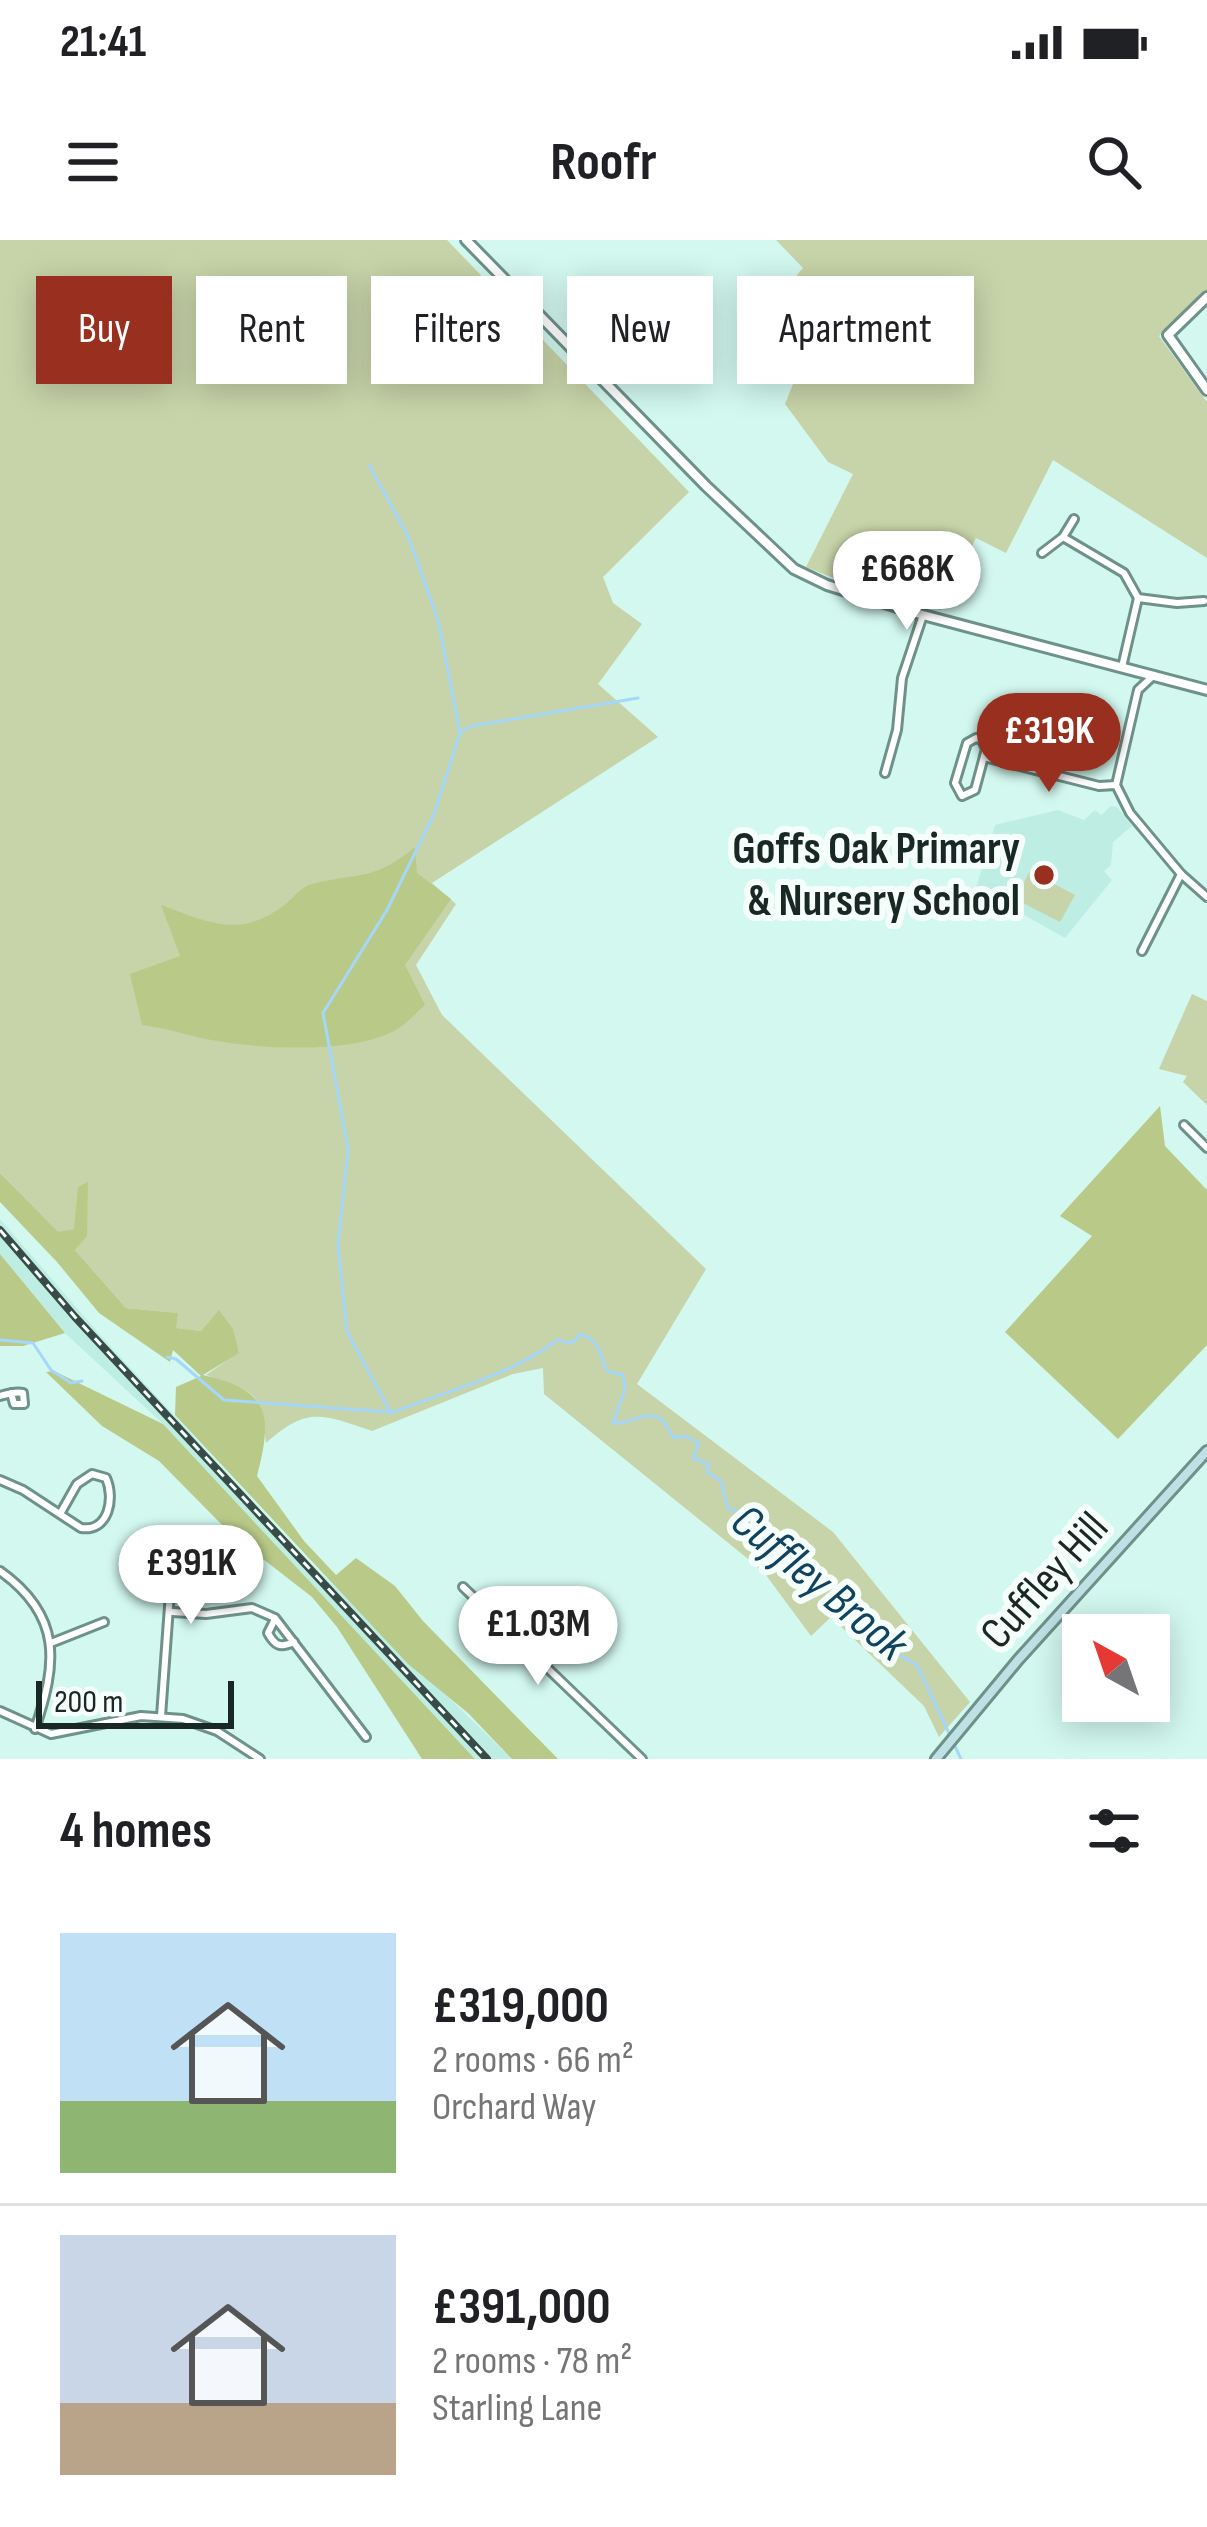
<!DOCTYPE html>
<html lang="en">
<head>
<meta charset="utf-8">
<style>
	:root { --surface:#fff; --page:#f2f2f2; --text:#202124; --muted:#757577; --line:#e0e0e0; --accent:#992f1e }
	body { margin:0; font-family:"Sofia Sans Condensed",sans-serif; background:var(--page); color:var(--text); height:100vh; display:flex; flex-direction:column; font-size:45px; white-space:nowrap }
	* { box-sizing:border-box; margin:0 }
	p { font-size:39px; color:var(--muted) }
	.icon { flex:none; width:66px; height:66px; fill:none; stroke:currentColor; stroke-width:2; stroke-linecap:round; stroke-linejoin:round }
	.map { position:relative; height:1519px; overflow:hidden }
	.sheet { display:flex; flex-direction:column; background:var(--surface); flex:1 }
	.sheet>* { flex:none }
	.hud { position:absolute; left:36px; top:36px; width:1137px; height:108px; display:flex; gap:24px }
	.needle { width:78px; rotate:320deg }
	.tools { position:absolute; left:1062px; top:1374px; display:grid; gap:24px }
	.tools a { display:grid; place-items:center; width:108px; height:108px; border-radius:0px; background:var(--surface); box-shadow:0 6px 30px #0003; font-size:60px }
	.scale { position:absolute; left:36px; bottom:30px; width:198px; box-sizing:border-box; padding-left:12px; border:6px solid #192824; border-top:0; font-size:33px; line-height:42px; white-space:nowrap; color:#192824; -webkit-text-stroke:9px #f6fefc; paint-order:stroke }
	.price { position:absolute; translate:-50% -102px; padding:0 27px; border-radius:42px; background:#fff; color:#222; font-size:39px; line-height:78px; filter:drop-shadow(0 3px 6px #0008) }
	.price::after { content:''; position:absolute; left:50%; top:72px; width:36px; height:27px; margin-left:-18px; background:inherit; clip-path:polygon(0 0,100% 0,50% 100%) }
	.price.on { background:var(--accent); color:#fff }
	ul { padding:0; list-style:none }
	li { display:flex; align-items:center; gap:36px; height:300px; padding:0 60px }
	li+li { border-top:3px solid var(--line) }
	li span { display:grid; place-items:center; flex:none; width:336px; height:240px; border-radius:0px; color:#555 }
	li>.icon { margin-inline-start:auto }
	span .icon { width:144px; height:144px; fill:#fffc; stroke-width:1 }
	li b { font-size:51px }
	h2 { display:flex; justify-content:space-between; align-items:center; height:144px; padding:0 60px; font-size:51px }
	.tag { padding:0 42px; border-radius:0px; background:var(--surface); box-shadow:0 6px 30px #0003; font-size:42px; line-height:108px }
	.tag.on { background:var(--accent); color:#fff }
	.status { display:flex; justify-content:space-between; align-items:center; height:84px; padding:0 60px; background:var(--surface); direction:ltr }
	.status svg { height:33px; fill:currentColor }
	header { display:flex; justify-content:space-between; align-items:center; height:156px; padding:0 60px; background:var(--surface); font-size:54px; font-weight:700 }
	.map>svg:first-child { display:block }
	.built { fill:#beeee3 }
	.green { fill:#c7d3a8 }
	.forest { fill:#b9ca88 }
	.lines { fill:none; stroke-linecap:round; stroke-linejoin:round }
	.stream { stroke:#a5d7fa; stroke-width:3 }
	.minor-casing { stroke:#6e9189; stroke-width:12 }
	.tertiary-casing { stroke:#6e9189; stroke-width:14 }
	.secondary-casing { stroke:#6e9189; stroke-width:14 }
	.minor { stroke:#fff; stroke-width:6 }
	.tertiary { stroke:#fff; stroke-width:8 }
	.secondary { stroke:#bee1e6; stroke-width:8 }
	.rail-casing { stroke:#384b46; stroke-width:8 }
	.rail { stroke:#f6fefc; stroke-width:3; stroke-dasharray:9; stroke-linecap:butt }
	.poi-dot { fill:#992f1e; stroke:#f6fefc; stroke-width:4.5 }
	.labels { text-anchor:middle; dominant-baseline:central; stroke-width:12; stroke-linejoin:round; paint-order:stroke }
	.poi-label { font-size:45px; font-weight:bold; fill:#192824; stroke:#f6fefc; text-anchor:end }
	.street-label { font-size:45px; fill:#192824; stroke:#f6fefc }
	.water-label { font-size:48px; font-style:italic; fill:#10435f; stroke:#f6fefc }
</style>
</head>
<body>
<div class="status"><b>21:41</b><svg viewBox="0 0 49 12"><path d="M0 12V9h3v3zM5 12V6h3v6zM10 12V3h3v9zM15 12V0h3v12zM26 1h20v11H26zM47 4h2v5h-2z"/></svg></div>
<header><svg class="icon" aria-label="menu" viewBox="0 0 24 24"><path d="M4 6h16M4 12h16M4 18h16"/></svg>Roofr<svg class="icon" aria-label="search" viewBox="0 0 24 24"><circle cx="10" cy="10" r="6"/><path d="M15 15l6 6"/></svg></header>
<div class="map">
<svg width="1207" height="1519" viewBox="0 0 1207 1519">
	<rect width="100%" height="100%" fill="#d2f8ef"/>
	<g class="built">
		<path d="M 1111,566 L 1117,567 L 1132,586 L 1113,602 L 1111,625 L 1104,631 L 1112,640 L 1065,698 L 976,648 L 995,585 L 1058,570 L 1084,580 L 1095,570 L 1101,575 Z"/>
		<path d="M 0,979 L 101,1096 L 308,1321 L 512,1519 L 475,1519 L 163,1184 L 65,1093 L 0,1014 Z"/>
	</g>
	<g class="green">
		<path d="M 0,0 L 447,0 L 689,252 L 603,337 L 613,363 L 642,384 L 598,444 L 658,497 L 432,643 L 456,664 L 416,725 L 442,775 L 706,1029 L 637,1144 L 833,1292 L 970,1462 L 939,1497 L 924,1466 L 831,1377 L 811,1396 L 763,1331 L 544,1154 L 543,1128 L 513,1134 L 372,1191 C 322,1174 307,1166 266,1203 C 261,1149 255,1153 206,1135 L 239,1112 L 219,1071 L 201,1091 L 175,1088 L 177,1073 L 126,1068 L 75,1010 L 74,989 L 58,993 L 0,933 Z"/>
		<path d="M 776,0 L 1207,0 L 1207,54 L 1159,96 L 1207,162 L 1207,318 L 1053,220 L 1006,313 L 976,298 L 941,370 L 858,348 L 806,327 L 853,234 L 828,222 L 785,164 L 803,119 L 759,80 L 803,28 Z"/>
		<path d="M 1030,631 L 1075,655 L 1060,682 L 1015,659 Z"/>
		<path d="M 1192,754 L 1207,761 L 1207,865 L 1183,842 L 1187,836 L 1159,829 Z"/>
	</g>
	<g class="forest">
		<path d="M 415,607 L 417,633 L 451,659 L 405,725 L 425,765 C 416,773 406,784 396,790 C 353,814 264,809 217,801 C 191,797 169,788 142,785 L 130,734 L 180,716 L 161,665 C 208,682 239,699 283,666 C 293,659 300,647 312,644 C 359,632 373,642 415,607 Z"/>
		<path d="M 1160,866 L 1165,906 L 1207,950 L 1207,1105 L 1118,1199 L 1005,1092 L 1092,996 L 1060,976 Z"/>
		<path d="M 0,933 L 58,992 L 74,989 L 78,947 L 88,942 L 87,996 L 75,1010 L 126,1068 L 178,1073 L 176,1088 L 201,1091 L 219,1070 L 233,1089 L 239,1113 L 203,1135 C 270,1150 273,1174 257,1236 L 304,1301 L 336,1335 L 356,1318 L 395,1346 L 423,1381 L 558,1519 L 512,1519 L 468,1473 L 408,1424 L 175,1175 L 176,1147 L 201,1136 L 173,1110 L 170,1122 L 99,1073 L 57,1022 L 0,962 Z"/>
		<path d="M 0,1014 L 65,1093 L 23,1106 L 0,1106 Z"/>
		<path d="M 54,1131 L 163,1184 L 475,1519 L 422,1519 L 337,1387 L 312,1357 L 231,1294 L 159,1221 L 102,1186 L 46,1132 Z"/>
	</g>
	<g class="lines">
		<g class="stream">
			<path d="M 369,225 L 408,296 L 438,380 L 460,493 L 434,574 L 387,670 L 323,773 L 348,909 L 338,1006 L 347,1092 L 391,1173 C 446,1151 512,1135 557,1100 L 573,1103 L 580,1094 C 602,1101 599,1116 607,1131 L 623,1135 L 625,1149 L 613,1183 C 628,1185 650,1168 663,1181 C 667,1186 670,1193 674,1198 L 685,1196 L 699,1203 L 693,1218 L 709,1224 L 707,1232 L 721,1241 L 728,1269 C 747,1271 762,1280 764,1300 L 779,1309 L 796,1330 C 813,1332 830,1345 846,1352 L 848,1373 L 880,1404 L 917,1425 L 961,1519"/>
			<path d="M 461,492 L 472,486 L 638,458"/>
			<path d="M 0,1100 L 33,1103 L 51,1130 L 71,1143 L 82,1141"/>
			<path d="M 167,1117 L 176,1119 L 224,1160 L 389,1172"/>
		</g>
		<g class="minor-casing">
			<g id="minor">
				<path d="M 1074,279 L 1063,297 L 1124,333 L 1138,358 L 1177,363 L 1204,361"/>
				<path d="M 1042,313 L 1063,297"/>
				<path d="M 1122,427 L 1138,358"/>
				<path d="M 1154,435 L 1138,450 L 1116,545 L 1130,573 L 1181,634 L 1207,657"/>
				<path d="M 976,498 L 982,500 L 986,509 L 975,550 L 962,556 L 955,543 L 967,503 Z"/>
				<path d="M 984,517 L 1099,546 L 1116,545"/>
				<path d="M 885,533 L 897,490 L 902,438 L 923,375"/>
				<path d="M 1142,711 L 1181,634"/>
				<path d="M 1184,885 L 1207,908"/>
				<path d="M 0,1156 C 7,1154 16,1151 23,1153 L 24,1164 L 14,1164 L 11,1153"/>
				<path d="M 0,1240 L 23,1250 L 81,1288 C 109,1292 115,1258 106,1238 L 92,1234 L 77,1244 L 60,1274"/>
				<path d="M 0,1331 C 63,1376 57,1424 35,1489"/>
				<path d="M 463,1347 L 642,1519"/>
				<path d="M 172,1372 L 206,1374 L 252,1368 L 275,1378 L 366,1497"/>
				<path d="M 275,1379 L 268,1393 C 275,1406 280,1408 294,1402"/>
				<path d="M 51,1403 L 104,1382"/>
				<path d="M 0,1471 L 51,1494 L 141,1476 L 183,1479 L 217,1491 L 260,1519"/>
				<path d="M 161,1476 L 171,1339 L 179,1293"/>
			</g>
		</g>
		<g class="tertiary-casing">
			<g id="tertiary">
				<path d="M 466,0 L 706,246 L 794,329 L 827,345 L 923,375 L 1207,450"/>
				<path d="M 1207,57 L 1168,95 L 1207,150"/>
			</g>
		</g>
		<g class="secondary-casing">
			<path id="secondary" d="M 936,1519 L 1018,1420 L 1207,1211"/>
		</g>
		<use href="#minor" class="minor"/>
		<use href="#tertiary" class="tertiary"/>
		<use href="#secondary" class="secondary"/>
		<g class="rail-casing">
			<path id="rail" d="M 0,990 L 75,1077 L 487,1519"/>
		</g>
		<use href="#rail" class="rail"/>
	</g>
	<circle class="poi-dot" cx="1044" cy="635" r="12"/>
	<g class="labels">
		<g class="poi-label">
			<text x="1020" y="609">Goffs Oak Primary<tspan x="1020" dy="52">&amp; Nursery School</tspan></text>
		</g>
		<g class="street-label">
			<text transform="translate(1045 1341) rotate(-48)">Cuffley Hill</text>
		</g>
		<g class="water-label">
			<text transform="translate(819 1343) rotate(40)">Cuffley Brook</text>
		</g>
	</g>
</svg>
<div class="tools">
<a><svg class="needle" viewBox="-14 -14 28 28"><path d="M0-13l5 13h-10z" fill="#e53935"/><path d="M0 13l5-13h-10z" fill="#757577"/></svg></a>
</div>
<div class="scale">200 m</div>
<b class="price" style="left:907px;top:393px">£668K</b>
<b class="price on" style="left:1049px;top:555px">£319K</b>
<b class="price" style="left:191px;top:1387px">£391K</b>
<b class="price" style="left:538px;top:1448px">£1.03M</b>
<div class="hud">
<a class="tag on">Buy</a>
<a class="tag">Rent</a>
<a class="tag">Filters</a>
<a class="tag">New</a>
<a class="tag">Apartment</a>
</div>
</div>
<section class="sheet">
<h2>4 homes<svg class="icon" aria-label="filters" viewBox="0 0 24 24"><path d="M4 7h16M4 17h16"/><circle cx="9" cy="7" r="2"/><circle cx="15" cy="17" r="2"/></svg></h2>
<ul>
<li><span style="background:linear-gradient(#bfe0f5 70%,#8fb573 0)"><svg class="icon" aria-label="home" viewBox="0 0 24 24"><path d="M3 11l9-7 9 7M6 9v11h12V9"/></svg></span><div><b>£319,000</b><p>2 rooms · 66 m²</p><p>Orchard Way</p></div></li>
<li><span style="background:linear-gradient(#c9d6e8 70%,#b9a48a 0)"><svg class="icon" aria-label="home" viewBox="0 0 24 24"><path d="M3 11l9-7 9 7M6 9v11h12V9"/></svg></span><div><b>£391,000</b><p>2 rooms · 78 m²</p><p>Starling Lane</p></div></li>
</ul>
</section>
</body>
</html>
